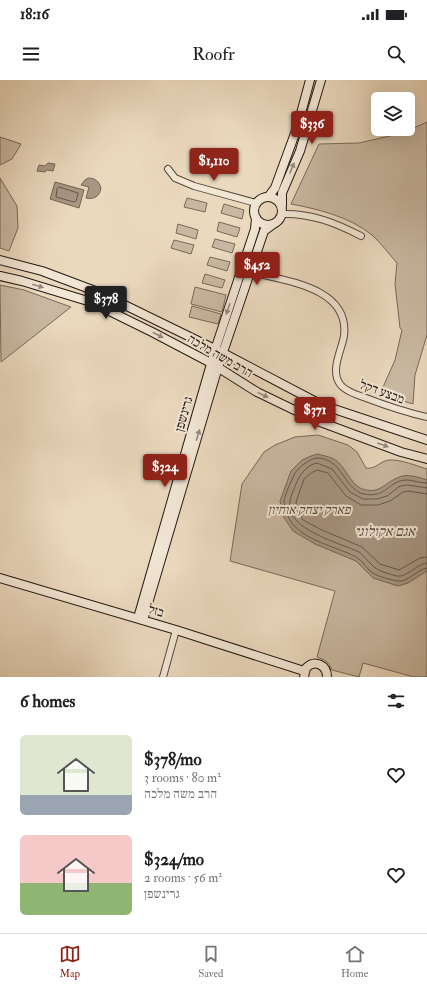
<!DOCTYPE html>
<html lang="en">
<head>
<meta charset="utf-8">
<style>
	:root { --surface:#fff; --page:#f6f6f6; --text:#202124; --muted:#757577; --line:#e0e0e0; --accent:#8f2418 }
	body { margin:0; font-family:"IM FELL Double Pica","Frank Ruhl Libre",serif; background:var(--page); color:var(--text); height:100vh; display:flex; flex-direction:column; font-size:15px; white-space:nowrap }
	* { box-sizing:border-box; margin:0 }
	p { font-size:13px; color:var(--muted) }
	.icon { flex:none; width:22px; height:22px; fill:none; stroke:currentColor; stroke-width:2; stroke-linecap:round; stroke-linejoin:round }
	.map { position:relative; height:597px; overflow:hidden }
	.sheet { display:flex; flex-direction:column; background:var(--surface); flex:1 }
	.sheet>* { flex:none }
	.fabs { position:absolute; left:371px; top:12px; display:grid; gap:8px }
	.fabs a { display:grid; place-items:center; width:44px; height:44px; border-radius:6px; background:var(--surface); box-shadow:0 4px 16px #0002; font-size:20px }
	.price { position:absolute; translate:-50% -34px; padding:0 9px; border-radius:4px; background:var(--accent); color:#fff; font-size:13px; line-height:26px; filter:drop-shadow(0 1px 2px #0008) }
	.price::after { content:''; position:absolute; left:50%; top:24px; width:12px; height:9px; margin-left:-6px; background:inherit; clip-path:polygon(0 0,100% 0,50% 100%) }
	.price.selected { background:#222; color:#fff }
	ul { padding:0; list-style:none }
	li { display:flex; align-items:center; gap:12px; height:100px; padding:0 20px }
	li span { display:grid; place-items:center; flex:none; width:112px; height:80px; border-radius:6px; color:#555 }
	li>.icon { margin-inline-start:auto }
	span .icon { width:48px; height:48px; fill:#fffc; stroke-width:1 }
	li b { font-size:17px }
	h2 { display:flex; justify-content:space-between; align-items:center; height:48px; padding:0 20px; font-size:17px }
	.status { display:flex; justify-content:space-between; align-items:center; height:28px; padding:0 20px; background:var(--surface); direction:ltr }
	.status svg { height:11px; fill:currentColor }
	header { display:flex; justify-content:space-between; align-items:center; height:52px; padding:0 20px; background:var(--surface); font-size:18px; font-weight:600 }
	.tabs { display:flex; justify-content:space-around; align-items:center; height:56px; border-top:1px solid var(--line); background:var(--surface); font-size:11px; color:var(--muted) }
	.tabs a { display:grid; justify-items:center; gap:2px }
	.tabs .selected { color:var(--accent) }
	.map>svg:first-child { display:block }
	.green { fill:#c9b8a1; stroke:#77685a }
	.water { fill:#a89784; stroke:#746456 }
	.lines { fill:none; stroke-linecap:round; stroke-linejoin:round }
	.shore { stroke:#66584b; stroke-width:1 }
	.street-casing { stroke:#56483d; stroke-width:8 }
	.secondary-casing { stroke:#251812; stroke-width:10 }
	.street { stroke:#f2e6d5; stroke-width:6 }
	.secondary { stroke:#f2e6d5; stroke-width:8 }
	.oneway { fill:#96897d }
	.labels { text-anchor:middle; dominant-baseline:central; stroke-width:4; stroke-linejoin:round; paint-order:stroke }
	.street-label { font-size:13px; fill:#251812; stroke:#f2e6d5 }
	.park-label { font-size:13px; font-style:italic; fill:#56483d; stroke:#f2e6d5 }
	.water-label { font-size:14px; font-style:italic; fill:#594b40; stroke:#f2e6d5 }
</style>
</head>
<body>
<div class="status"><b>18:16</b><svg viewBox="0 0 49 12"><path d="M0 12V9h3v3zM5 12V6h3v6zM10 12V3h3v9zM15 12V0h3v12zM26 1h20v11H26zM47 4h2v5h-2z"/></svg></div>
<header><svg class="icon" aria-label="menu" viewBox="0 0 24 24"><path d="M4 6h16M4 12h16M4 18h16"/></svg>Roofr<svg class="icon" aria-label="search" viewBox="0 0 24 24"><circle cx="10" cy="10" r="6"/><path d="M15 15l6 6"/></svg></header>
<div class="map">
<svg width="427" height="597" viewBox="0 0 427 597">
	<rect width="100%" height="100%" fill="#ebd9be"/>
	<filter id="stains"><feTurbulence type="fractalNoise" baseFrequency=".005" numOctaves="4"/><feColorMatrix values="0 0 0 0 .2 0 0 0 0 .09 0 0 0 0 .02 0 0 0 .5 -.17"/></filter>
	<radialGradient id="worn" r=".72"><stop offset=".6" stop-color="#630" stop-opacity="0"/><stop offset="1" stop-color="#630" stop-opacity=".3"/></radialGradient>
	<g class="green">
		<path d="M 427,42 L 427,255 L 415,295 L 413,324 L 380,314 L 395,280 L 402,250 L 400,248 L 395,204 L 397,183 C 389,174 381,163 372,155 C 350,137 318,129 291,124 L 319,64 L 359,63 L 403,53 Z"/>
		<path d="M 0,57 L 21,64 L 12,79 L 0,85 Z"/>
		<path d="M 0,98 L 17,126 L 18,148 L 9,171 L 0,168 Z"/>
		<path d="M 187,118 L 207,123 L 205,132 L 184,127 Z"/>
		<path d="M 224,124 L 244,130 L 242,139 L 221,133 Z"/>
		<path d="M 219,142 L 240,148 L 237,157 L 217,151 Z"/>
		<path d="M 178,144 L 198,150 L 196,159 L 176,153 Z"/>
		<path d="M 215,159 L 235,164 L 232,173 L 212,167 Z"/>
		<path d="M 174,160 L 194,165 L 191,174 L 171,168 Z"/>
		<path d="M 210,177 L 230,182 L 227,191 L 207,185 Z"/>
		<path d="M 205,194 L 225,200 L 222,208 L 202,203 Z"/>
		<path d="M 0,205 L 24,210 L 71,227 L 1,282 Z"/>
		<path d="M 195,207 L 226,215 L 222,232 L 191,224 Z"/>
		<path d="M 192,226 L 221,234 L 218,244 L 189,237 Z"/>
		<path d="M 318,355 L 348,365 L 357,372 L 366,388 C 375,390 380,381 389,380 C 400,379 417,386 427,389 L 427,597 L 414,597 L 363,583 L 359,597 L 332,590 C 329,582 325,580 317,577 L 335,511 L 230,481 L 242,404 L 264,372 L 275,365 L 295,357 Z"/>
	</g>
	<g class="water">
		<path d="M 48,83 L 55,84 L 53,91 L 47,90 L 45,92 L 37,91 L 39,85 L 45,86 Z"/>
		<path d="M 88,98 C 95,98 99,101 101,108 C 100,116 94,120 86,118 L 89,107 L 81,105 L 85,100 Z"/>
		<path d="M 55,102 L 84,110 L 79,128 L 50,119 Z"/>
		<path d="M 318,374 C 324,376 333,377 338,382 C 348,391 352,408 366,410 C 380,413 385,403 397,398 C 406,393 418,397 427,400 L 427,491 L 408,503 L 398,506 L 373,498 L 356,481 L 315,464 L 293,451 L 283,436 L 280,421 L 291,391 L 302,380 L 311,376 Z"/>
	</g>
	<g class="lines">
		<g class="shore">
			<path d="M 59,107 L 78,113 L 78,114 L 76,121 L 74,122 L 56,117 L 57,109 Z"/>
			<path d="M 427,403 C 417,403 410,398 400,401 C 387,405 384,418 364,414 C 344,410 343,379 318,378 C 310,378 297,388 294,395 C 291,402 285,414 284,421 C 284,423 285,427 286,430 C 292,459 334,465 356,477 C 362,480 365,486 369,490 C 375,496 388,499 397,501 C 408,503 417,489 427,488"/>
			<path d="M 427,408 L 408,405 L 400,406 L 387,416 L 377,419 L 363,419 L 350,412 L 332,389 L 317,383 C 307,385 300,394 296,404 C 294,409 291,415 290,421 C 284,449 340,463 359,472 C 364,475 367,481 372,485 C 377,491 389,494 397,496 C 407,498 416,484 427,483"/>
			<path d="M 427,414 L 408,411 L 403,412 L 390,421 L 378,425 L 361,425 L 346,416 L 328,393 L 317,390 L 311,393 L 304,399 L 296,422 L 297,430 L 303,440 L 322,450 L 362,467 L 380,484 L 399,490 L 420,478 L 427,477"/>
		</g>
		<g class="street-casing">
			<g id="street">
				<path d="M 168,89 L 175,98 L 194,106 L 256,123"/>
				<path d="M 282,134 C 311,133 336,143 361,156"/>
				<path d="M 251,192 C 285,201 350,207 344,256 C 342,268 333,285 337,298 C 338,301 341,306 344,308 C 350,313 358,315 366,318 C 387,326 404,332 427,337"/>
				<path d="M 163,597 L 176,550"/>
			</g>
		</g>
		<g class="secondary-casing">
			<g id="secondary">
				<path d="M 269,116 L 275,108 L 297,48 L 310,0"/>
				<circle cx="268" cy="131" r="14"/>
				<path d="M 282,125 L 282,113 L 300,71 L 321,0"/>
				<path d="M 0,180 L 42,191 L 98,212 L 223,273 L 322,325 L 427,360"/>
				<path d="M 0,196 L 22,201 L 91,222 L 152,252 L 211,283 L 257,312 L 315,340 L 401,372 L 427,379"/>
				<path d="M 0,498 L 176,550 L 304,591"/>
				<path d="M 138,538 L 215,270 L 255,149 L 256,138"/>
				<path d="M 143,540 L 218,287 L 264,151 L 272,145"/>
				<path d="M 304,597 L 306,588 C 315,579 327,585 327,597"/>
			</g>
		</g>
		<use href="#street" class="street"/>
		<use href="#secondary" class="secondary"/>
	</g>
	<defs><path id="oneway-solid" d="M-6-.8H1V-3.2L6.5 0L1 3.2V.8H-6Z"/></defs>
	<g class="oneway">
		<use href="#oneway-solid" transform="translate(292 88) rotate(-67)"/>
		<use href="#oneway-solid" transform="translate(38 206) rotate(16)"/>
		<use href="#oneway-solid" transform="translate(228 229) rotate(109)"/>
		<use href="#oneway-solid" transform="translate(158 255) rotate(28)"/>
		<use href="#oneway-solid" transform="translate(263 315) rotate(26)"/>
		<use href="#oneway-solid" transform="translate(198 355) rotate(-73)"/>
		<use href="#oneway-solid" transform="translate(383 365) rotate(20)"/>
	</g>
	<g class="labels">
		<g class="street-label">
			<text transform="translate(220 276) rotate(30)">הרב משה מלכה</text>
			<text transform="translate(382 312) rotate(20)">מבצע דקל</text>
			<text transform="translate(184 334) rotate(-74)">גרינשפן</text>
			<text transform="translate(156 531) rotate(17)">בזל</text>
		</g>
		<g class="park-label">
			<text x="309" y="430">פארק יצחק אוחיון</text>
		</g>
		<g class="water-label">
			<text x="385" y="451">אגם אקולוגי</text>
		</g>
	</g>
	<rect width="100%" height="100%" filter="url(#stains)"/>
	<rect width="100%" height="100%" fill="url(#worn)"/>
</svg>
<div class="fabs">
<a><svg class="icon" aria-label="layers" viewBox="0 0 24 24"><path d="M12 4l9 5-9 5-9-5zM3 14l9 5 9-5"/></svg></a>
</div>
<b class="price" style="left:312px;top:65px">$336</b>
<b class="price" style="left:214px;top:102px">$1,110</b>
<b class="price" style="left:257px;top:206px">$452</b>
<b class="price selected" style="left:106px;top:240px">$378</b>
<b class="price" style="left:315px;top:351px">$371</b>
<b class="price" style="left:165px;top:408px">$324</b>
</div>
<section class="sheet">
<h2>6 homes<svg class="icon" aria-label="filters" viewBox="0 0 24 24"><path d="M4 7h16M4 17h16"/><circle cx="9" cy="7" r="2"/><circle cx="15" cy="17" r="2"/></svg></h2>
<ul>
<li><span style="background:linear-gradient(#dfe7d0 75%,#9aa5b1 0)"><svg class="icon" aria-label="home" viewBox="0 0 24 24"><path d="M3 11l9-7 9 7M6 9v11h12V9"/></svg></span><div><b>$378/mo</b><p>3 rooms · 80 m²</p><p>הרב משה מלכה</p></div><svg class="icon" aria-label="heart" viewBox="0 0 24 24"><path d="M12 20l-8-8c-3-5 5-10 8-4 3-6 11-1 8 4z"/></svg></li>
<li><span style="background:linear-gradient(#f6c9c9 60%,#8fb573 0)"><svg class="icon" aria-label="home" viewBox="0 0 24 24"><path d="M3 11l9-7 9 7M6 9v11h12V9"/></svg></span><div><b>$324/mo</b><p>2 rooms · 56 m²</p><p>גרינשפן</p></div><svg class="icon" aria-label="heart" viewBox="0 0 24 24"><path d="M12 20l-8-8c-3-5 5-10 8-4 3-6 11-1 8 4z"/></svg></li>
</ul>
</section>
<nav class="tabs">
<a class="selected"><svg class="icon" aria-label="map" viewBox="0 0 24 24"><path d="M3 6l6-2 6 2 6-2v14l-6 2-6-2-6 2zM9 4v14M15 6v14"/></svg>Map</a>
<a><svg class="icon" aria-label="saved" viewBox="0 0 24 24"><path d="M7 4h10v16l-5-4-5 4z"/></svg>Saved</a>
<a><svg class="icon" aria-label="home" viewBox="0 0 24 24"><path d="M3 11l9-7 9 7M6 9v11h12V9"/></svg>Home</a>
</nav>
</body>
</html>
